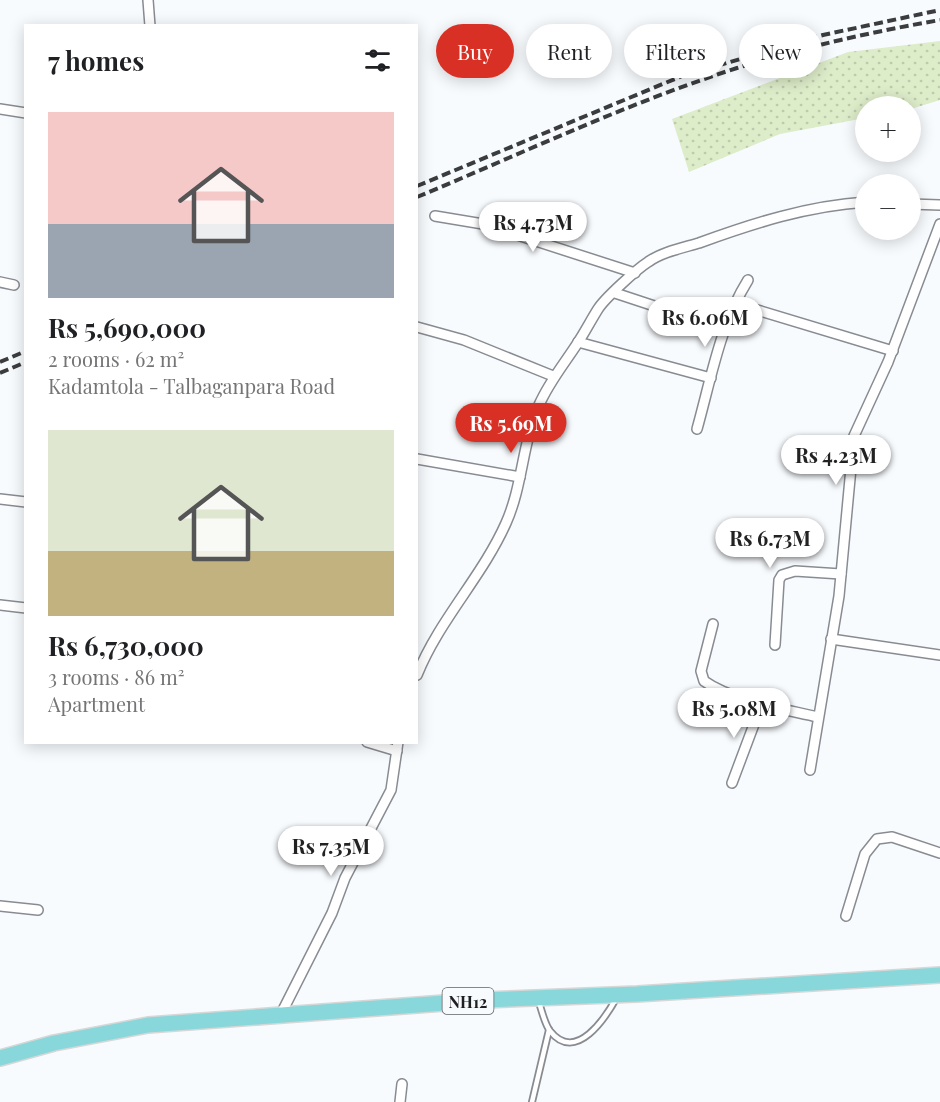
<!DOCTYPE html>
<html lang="en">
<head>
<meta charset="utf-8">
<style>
	:root { --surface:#fff; --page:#f2f2f2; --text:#202124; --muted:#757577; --accent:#d93025 }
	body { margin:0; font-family:"Playfair Display",serif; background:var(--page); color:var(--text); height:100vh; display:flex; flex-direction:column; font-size:22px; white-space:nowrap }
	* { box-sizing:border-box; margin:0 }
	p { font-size:20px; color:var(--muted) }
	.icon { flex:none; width:33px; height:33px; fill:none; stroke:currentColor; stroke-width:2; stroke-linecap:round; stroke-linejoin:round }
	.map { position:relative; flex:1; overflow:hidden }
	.panel { position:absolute; left:24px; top:24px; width:394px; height:720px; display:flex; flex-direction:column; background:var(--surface); border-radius:0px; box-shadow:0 3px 15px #0003 }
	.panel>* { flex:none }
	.top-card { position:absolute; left:436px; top:24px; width:412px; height:54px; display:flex; gap:12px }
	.controls { position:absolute; left:855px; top:96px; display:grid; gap:12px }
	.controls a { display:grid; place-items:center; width:66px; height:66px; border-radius:50%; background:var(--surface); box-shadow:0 3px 15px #0003; font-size:30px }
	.price { position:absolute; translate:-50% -51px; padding:0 14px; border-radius:21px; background:#fff; color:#222; font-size:20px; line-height:39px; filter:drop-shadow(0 2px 3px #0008) }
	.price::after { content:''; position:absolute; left:50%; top:36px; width:18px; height:14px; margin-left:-9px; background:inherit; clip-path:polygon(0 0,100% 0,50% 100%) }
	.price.current { background:var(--accent); color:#fff }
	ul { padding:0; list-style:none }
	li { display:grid; align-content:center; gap:12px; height:318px; padding:0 24px }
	li span { display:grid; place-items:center; height:186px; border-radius:0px; color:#555 }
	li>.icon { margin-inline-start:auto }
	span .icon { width:108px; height:108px; fill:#fffc; stroke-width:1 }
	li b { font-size:26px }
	h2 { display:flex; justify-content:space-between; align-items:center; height:72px; padding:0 24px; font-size:26px }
	.pill { padding:0 21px; border-radius:27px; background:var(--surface); box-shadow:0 3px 15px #0003; font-size:21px; line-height:54px }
	.pill.current { background:var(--accent); color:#fff }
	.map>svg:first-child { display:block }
	.grass { fill:url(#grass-dots) }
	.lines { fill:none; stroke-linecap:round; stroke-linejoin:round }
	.lane-casing { stroke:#888c92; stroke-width:8 }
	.street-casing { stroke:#888c92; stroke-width:12 }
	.primary-casing { stroke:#d7d7d7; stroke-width:18 }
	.lane { stroke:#fff; stroke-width:4.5 }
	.street { stroke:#fff; stroke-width:9 }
	.primary { stroke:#88d7da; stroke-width:15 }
	.rail { stroke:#3b3c3e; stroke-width:4; stroke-dasharray:9 4.5; stroke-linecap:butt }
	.labels { text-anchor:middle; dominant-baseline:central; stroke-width:4.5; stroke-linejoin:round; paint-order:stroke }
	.shield { fill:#f8fbfe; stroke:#606264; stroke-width:1.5 }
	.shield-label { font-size:16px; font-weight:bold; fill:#1f2022 }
</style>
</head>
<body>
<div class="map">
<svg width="940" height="1102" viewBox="0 0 940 1102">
	<defs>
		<pattern id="grass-dots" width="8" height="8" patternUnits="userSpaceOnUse" patternTransform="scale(1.5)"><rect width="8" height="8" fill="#ddecc9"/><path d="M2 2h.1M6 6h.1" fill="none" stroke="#bdcaac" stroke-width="1.8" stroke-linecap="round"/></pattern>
	</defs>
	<rect width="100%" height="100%" fill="#f8fbfe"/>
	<path class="grass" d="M 940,41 L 940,100 L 911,109 L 910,106 L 866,106 L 865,118 L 780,134 L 689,172 L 672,119 L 848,52 Z"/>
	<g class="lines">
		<g class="lane-casing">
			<g id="lane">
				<path d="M 538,1000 C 542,1010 544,1023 550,1031 C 576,1064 606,1017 617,997"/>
				<path d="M 532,1102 L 549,1030"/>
			</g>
		</g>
		<g class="street-casing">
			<g id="street">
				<path d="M 148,0 L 150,26"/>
				<path d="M 0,109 L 26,113"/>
				<path d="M 910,204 L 940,205"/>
				<path d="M 435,216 L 483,224 L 635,273"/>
				<path d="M 0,282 L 14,285"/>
				<path d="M 615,293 L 724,329"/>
				<path d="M 734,303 L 893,351"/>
				<path d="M 417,327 L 464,340 L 553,376"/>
				<path d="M 578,342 L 711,378"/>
				<path d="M 697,429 C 711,379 720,325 748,280"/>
				<path d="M 417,459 L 520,477"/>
				<path d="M 0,499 L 26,502"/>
				<path d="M 0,605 L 26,608"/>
				<path d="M 713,624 L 701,671 L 704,681 C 732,701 784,709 818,717"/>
				<path d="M 831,639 L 940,655"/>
				<path d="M 775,645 L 779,580 L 782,575 L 795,571 L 841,574"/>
				<path d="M 417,675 C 439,620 482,577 506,523 C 523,485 522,443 539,405 C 549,382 564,364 577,344 C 585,332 591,320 598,309 C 605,298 637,269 648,262 C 662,252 682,248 699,243 C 754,223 807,206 866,202"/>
				<path d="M 367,742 L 397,751"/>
				<path d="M 810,770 L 839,596 L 854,436 L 888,362 L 940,224"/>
				<path d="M 732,783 L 762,703"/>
				<path d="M 0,906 L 38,910"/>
				<path d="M 846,916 L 865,854 L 877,839 L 892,837 L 940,853"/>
				<path d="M 280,1016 L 332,913 L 345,878 L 391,790 L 398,742"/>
				<path d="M 400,1102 L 402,1084"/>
			</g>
		</g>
		<g class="primary-casing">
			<path id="primary" d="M 0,1058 L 54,1043 L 148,1025 L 485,1000 L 637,994 L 940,975"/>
		</g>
		<use href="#lane" class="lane"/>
		<use href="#street" class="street"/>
		<use href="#primary" class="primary"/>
		<g class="rail">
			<path d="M 417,186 L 682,76 L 823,35 L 940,10"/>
			<path d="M 417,197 C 523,153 628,103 737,68 C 804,47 871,32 940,20"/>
			<path d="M 0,362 L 26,351"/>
			<path d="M 0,373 L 26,362"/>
		</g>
	</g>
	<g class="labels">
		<rect class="shield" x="442.5" y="988" width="51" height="26" rx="4.5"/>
		<g class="shield-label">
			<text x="468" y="1001">NH12</text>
		</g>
	</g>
</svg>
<div class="controls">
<a>+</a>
<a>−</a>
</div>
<b class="price" style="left:533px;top:253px">Rs 4.73M</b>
<b class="price" style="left:705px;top:348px">Rs 6.06M</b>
<b class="price current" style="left:511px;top:454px">Rs 5.69M</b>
<b class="price" style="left:836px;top:486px">Rs 4.23M</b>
<b class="price" style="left:770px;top:569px">Rs 6.73M</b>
<b class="price" style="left:734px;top:739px">Rs 5.08M</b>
<b class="price" style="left:331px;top:877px">Rs 7.35M</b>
<div class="top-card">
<a class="pill current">Buy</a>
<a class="pill">Rent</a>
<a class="pill">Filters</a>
<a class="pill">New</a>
</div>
<section class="panel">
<h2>7 homes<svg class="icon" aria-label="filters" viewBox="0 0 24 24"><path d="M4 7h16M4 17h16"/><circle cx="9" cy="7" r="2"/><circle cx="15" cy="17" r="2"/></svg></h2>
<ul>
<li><span style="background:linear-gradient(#f6c9c9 60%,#9aa5b1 0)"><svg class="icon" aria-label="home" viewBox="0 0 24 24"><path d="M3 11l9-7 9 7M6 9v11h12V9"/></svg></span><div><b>Rs 5,690,000</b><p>2 rooms · 62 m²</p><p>Kadamtola - Talbaganpara Road</p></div></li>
<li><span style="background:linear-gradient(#dfe7d0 65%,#c2b280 0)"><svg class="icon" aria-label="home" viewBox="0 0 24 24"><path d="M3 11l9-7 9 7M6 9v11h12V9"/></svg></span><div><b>Rs 6,730,000</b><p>3 rooms · 86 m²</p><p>Apartment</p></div></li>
</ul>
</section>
</div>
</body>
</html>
